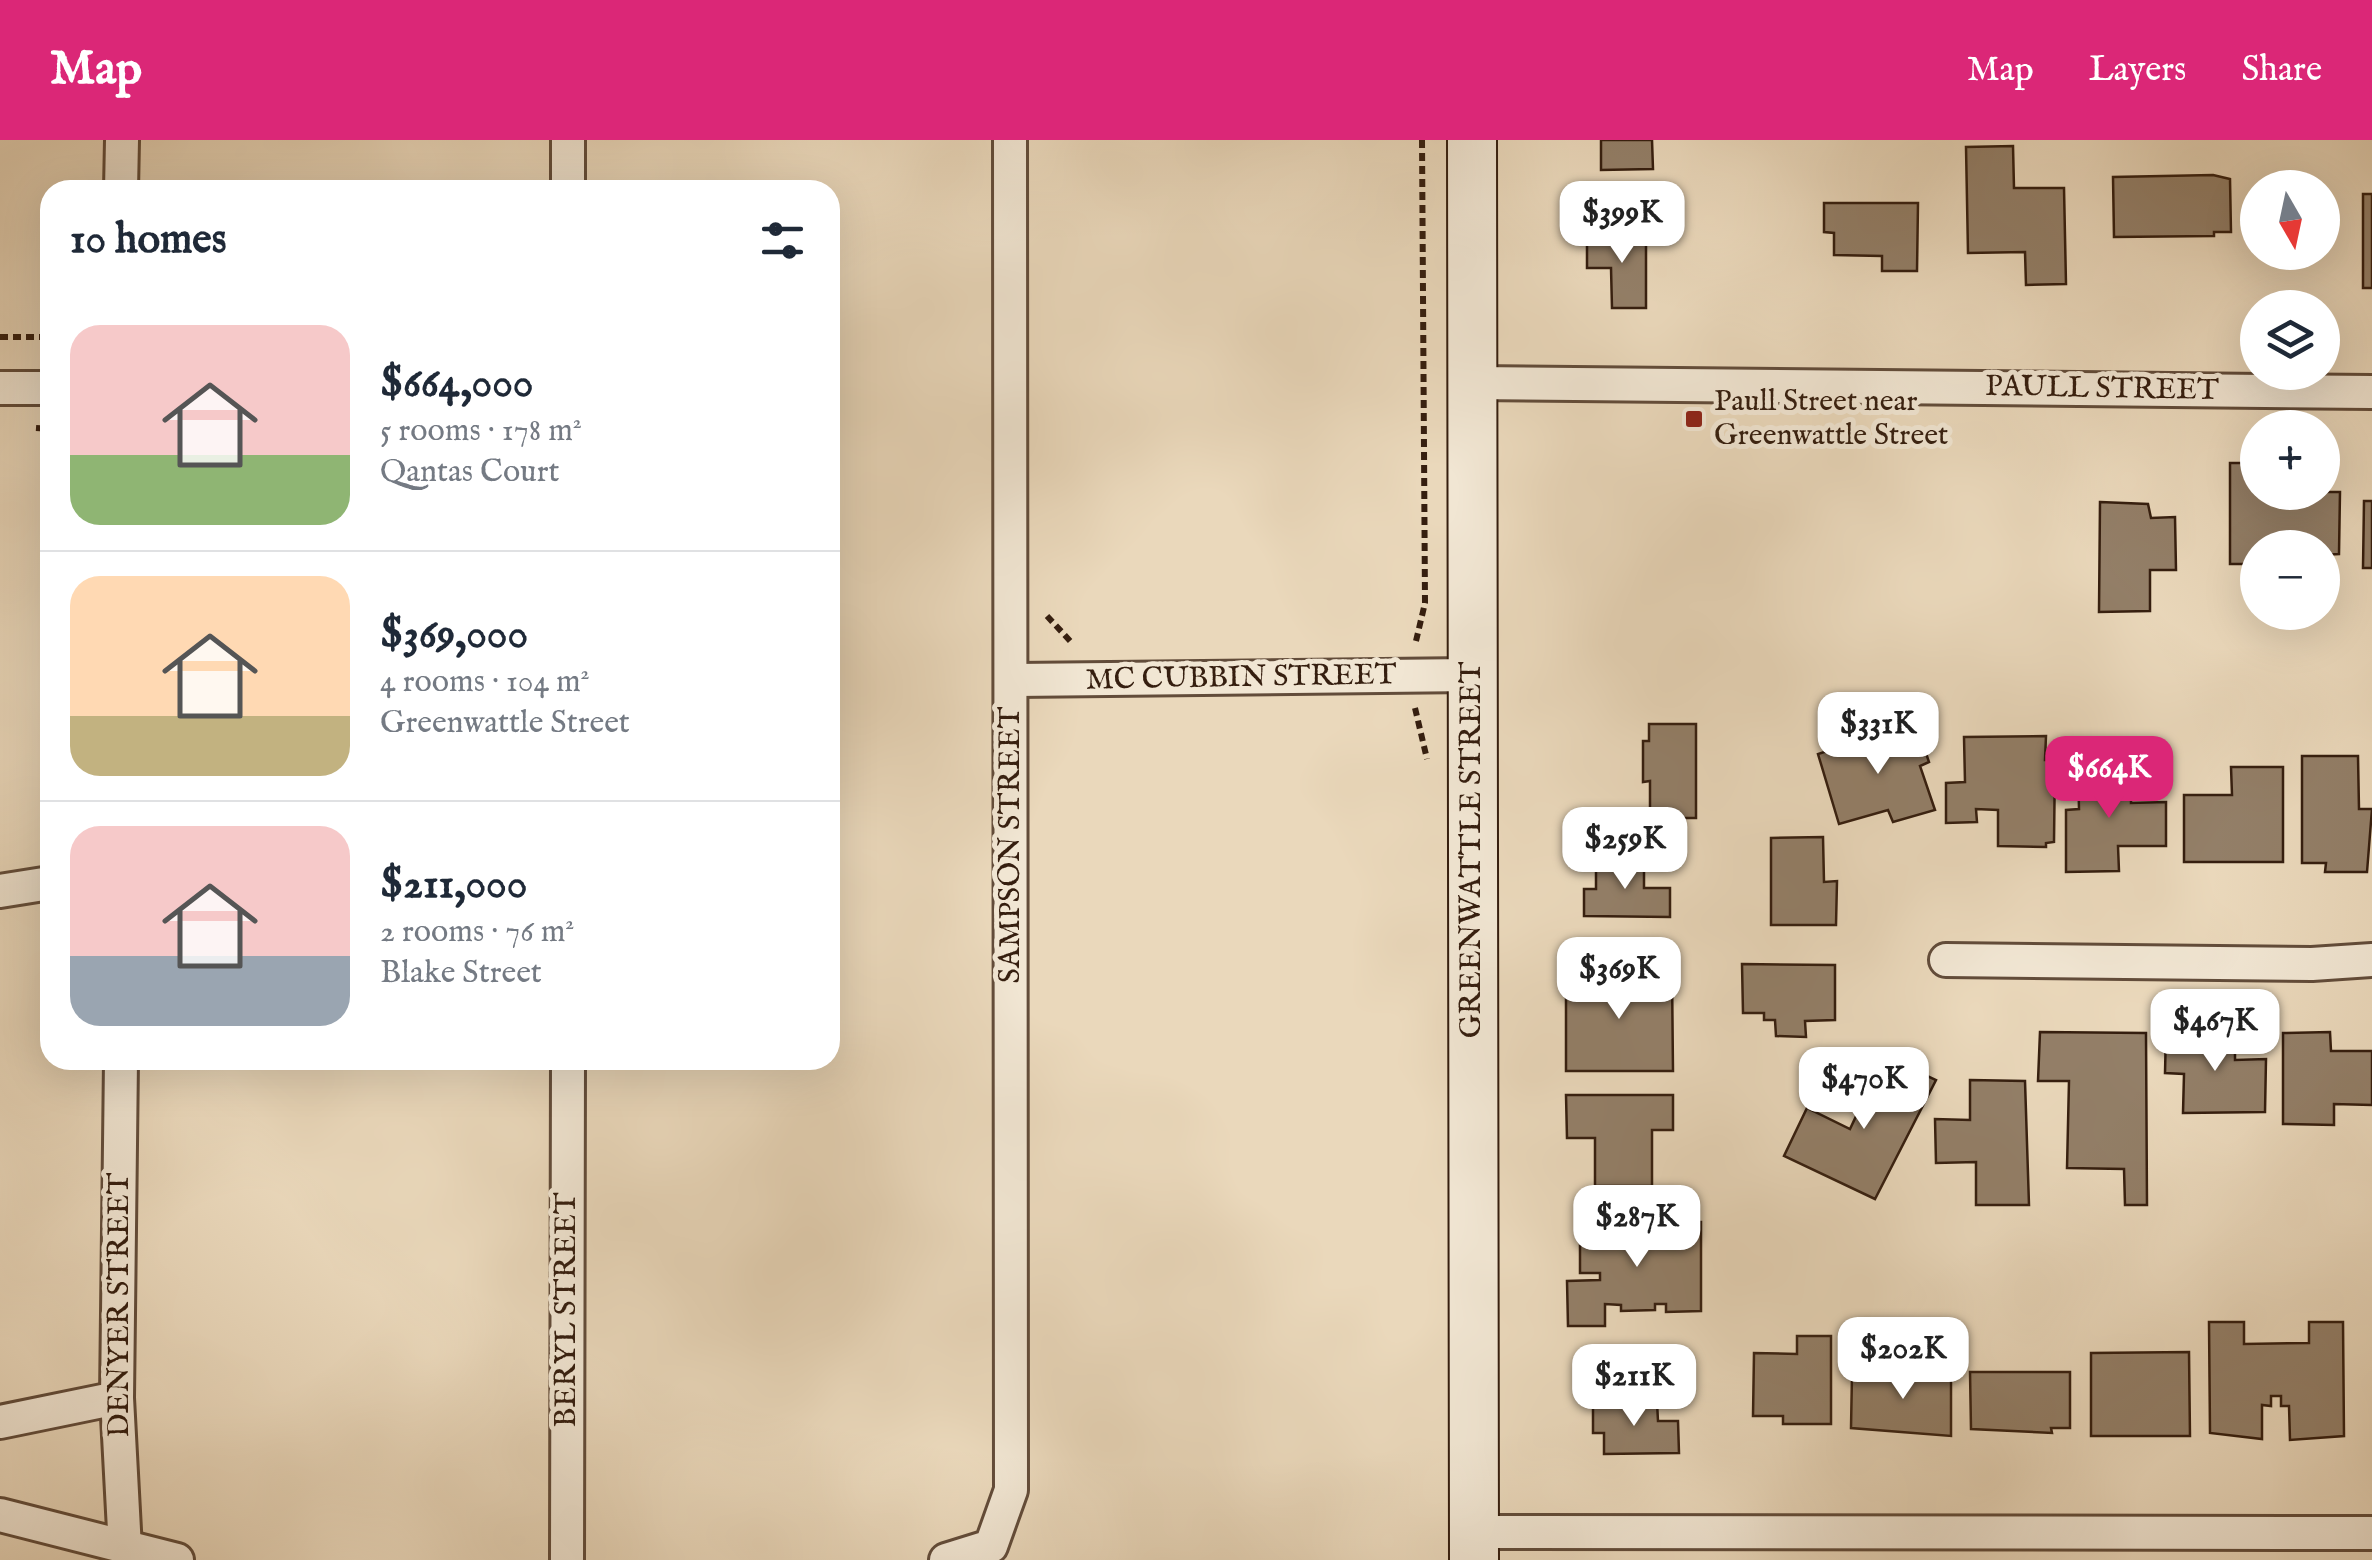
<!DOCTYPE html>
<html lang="en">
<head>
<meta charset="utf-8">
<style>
	:root { --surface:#fff; --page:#f6f6f7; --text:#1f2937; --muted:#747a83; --line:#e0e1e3; --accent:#db2777 }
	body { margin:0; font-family:"IM FELL English",serif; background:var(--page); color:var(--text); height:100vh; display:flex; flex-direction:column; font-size:38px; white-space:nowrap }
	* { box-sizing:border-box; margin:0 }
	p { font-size:32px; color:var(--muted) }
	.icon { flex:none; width:55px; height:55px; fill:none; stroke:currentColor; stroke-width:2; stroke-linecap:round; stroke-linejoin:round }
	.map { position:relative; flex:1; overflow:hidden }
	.panel { position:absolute; left:40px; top:40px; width:800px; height:890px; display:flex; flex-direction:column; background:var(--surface); border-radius:30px; box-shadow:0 10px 40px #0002 }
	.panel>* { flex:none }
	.needle { width:65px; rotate:171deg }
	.controls { position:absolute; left:2240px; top:30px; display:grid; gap:20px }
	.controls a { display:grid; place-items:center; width:100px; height:100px; border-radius:50%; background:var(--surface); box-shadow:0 10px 40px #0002; font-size:50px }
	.price { position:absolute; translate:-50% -85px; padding:0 22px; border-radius:20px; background:#fff; color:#222; font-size:32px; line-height:65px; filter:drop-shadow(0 2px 5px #0008) }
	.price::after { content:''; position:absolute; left:50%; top:60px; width:30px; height:22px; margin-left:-15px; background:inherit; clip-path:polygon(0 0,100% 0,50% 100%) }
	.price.selected { background:var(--accent); color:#fff }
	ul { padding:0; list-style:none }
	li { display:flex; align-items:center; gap:30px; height:250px; padding:0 30px }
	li+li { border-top:2px solid var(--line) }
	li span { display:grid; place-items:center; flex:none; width:280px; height:200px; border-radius:30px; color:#555 }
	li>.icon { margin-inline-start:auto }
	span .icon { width:120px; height:120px; fill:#fffc; stroke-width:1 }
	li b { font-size:42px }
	h2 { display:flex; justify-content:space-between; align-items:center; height:120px; padding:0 30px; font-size:42px }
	header { display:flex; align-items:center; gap:60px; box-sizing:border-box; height:140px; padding:0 50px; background:var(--accent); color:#fff }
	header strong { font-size:48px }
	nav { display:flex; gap:55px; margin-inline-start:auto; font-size:35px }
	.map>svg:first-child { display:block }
	.building { fill:#937f68; stroke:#351e0f; stroke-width:2.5 }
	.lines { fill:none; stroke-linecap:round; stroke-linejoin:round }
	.street-casing { stroke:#624c3a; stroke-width:38 }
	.secondary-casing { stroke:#351e0f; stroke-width:52 }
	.path { stroke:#351e0f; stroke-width:6; stroke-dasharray:8 5; stroke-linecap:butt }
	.street { stroke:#f1e6d3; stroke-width:32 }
	.secondary { stroke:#f1e6d3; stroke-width:48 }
	.poi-dot { fill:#8f2418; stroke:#f1e6d3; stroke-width:4 }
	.labels { text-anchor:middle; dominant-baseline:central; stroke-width:10; stroke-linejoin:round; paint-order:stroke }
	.street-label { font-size:30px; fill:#351e0f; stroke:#f1e6d3 }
	.poi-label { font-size:30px; fill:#351e0f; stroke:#f1e6d3; text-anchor:start }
</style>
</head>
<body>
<header>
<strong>Map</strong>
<nav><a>Map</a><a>Layers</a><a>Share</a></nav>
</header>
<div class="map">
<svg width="2372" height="1420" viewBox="0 0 2372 1420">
	<rect width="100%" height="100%" fill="#ead8bb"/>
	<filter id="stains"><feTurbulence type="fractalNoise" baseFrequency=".002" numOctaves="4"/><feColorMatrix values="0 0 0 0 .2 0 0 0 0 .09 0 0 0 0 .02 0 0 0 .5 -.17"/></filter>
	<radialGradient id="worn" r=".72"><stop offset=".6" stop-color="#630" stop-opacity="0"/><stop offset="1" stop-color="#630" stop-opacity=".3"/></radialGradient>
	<g class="building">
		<path d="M 1601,0 L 1652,0 L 1653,29 L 1601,30 Z"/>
		<path d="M 2013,6 L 2014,48 L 2064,48 L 2066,144 L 2026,145 L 2025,112 L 1968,113 L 1966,7 Z"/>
		<path d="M 2213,35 L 2230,39 L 2231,92 L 2214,92 L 2214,96 L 2114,97 L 2113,37 Z"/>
		<rect x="2363" y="54" width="9" height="94"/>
		<path d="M 1824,63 L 1918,63 L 1917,131 L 1882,131 L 1882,116 L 1834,115 L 1834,93 L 1824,92 Z"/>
		<path d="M 1646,93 L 1646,168 L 1612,168 L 1611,128 L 1587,128 L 1587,94 Z"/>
		<path d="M 2230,323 L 2258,323 L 2258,352 L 2340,352 L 2339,414 L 2322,415 L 2322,408 L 2258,408 L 2258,424 L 2230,424 Z"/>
		<path d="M 2364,361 L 2372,361 L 2372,428 L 2363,428 Z"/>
		<path d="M 2100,362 L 2148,364 L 2151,378 L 2175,377 L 2176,430 L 2150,430 L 2150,471 L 2099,472 Z"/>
		<path d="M 1649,584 L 1696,584 L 1696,678 L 1650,678 L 1650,641 L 1643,642 L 1643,601 L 1649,601 Z"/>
		<path d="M 1906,585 L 1912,604 L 1922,601 L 1929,622 L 1920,626 L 1935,670 L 1893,682 L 1888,670 L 1839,684 L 1818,614 Z"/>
		<path d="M 2046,596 L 2045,620 L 2055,620 L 2054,702 L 2046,703 L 2046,707 L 1998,706 L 1998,670 L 1976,669 L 1977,682 L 1946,683 L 1946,643 L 1965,642 L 1964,597 Z"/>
		<path d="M 2302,616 L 2358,616 L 2359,669 L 2372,669 L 2367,732 L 2325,732 L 2326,723 L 2302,723 Z"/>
		<path d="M 2078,627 L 2131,628 L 2131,663 L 2166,662 L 2166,706 L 2118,706 L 2119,731 L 2066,732 L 2066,670 L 2079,669 Z"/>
		<path d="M 2231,627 L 2283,627 L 2283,722 L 2184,722 L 2184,655 L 2232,655 Z"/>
		<path d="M 1823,697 L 1824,742 L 1837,741 L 1836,785 L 1771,785 L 1771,698 Z"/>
		<path d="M 1596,720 L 1644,720 L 1644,748 L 1670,748 L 1670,777 L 1584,776 L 1584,749 L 1596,749 Z"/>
		<path d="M 1742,824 L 1835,825 L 1835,880 L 1805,881 L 1806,897 L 1776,896 L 1775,880 L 1764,880 L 1764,873 L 1743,873 Z"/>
		<path d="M 1566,833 L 1672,833 L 1673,931 L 1566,931 Z"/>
		<path d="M 2166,891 L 2210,892 L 2210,900 L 2235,900 L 2235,920 L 2266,919 L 2265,972 L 2183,973 L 2184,934 L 2165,933 Z"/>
		<path d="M 2040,892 L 2146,893 L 2147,1065 L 2125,1065 L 2124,1029 L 2067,1028 L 2069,941 L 2038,941 Z"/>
		<path d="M 2330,892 L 2331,911 L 2372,911 L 2372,965 L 2334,964 L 2334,985 L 2283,984 L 2283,893 Z"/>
		<path d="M 1893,920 L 1936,940 L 1875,1059 L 1784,1016 L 1807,968 L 1850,989 L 1874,938 L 1883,941 Z"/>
		<path d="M 1970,940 L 2025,941 L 2029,1065 L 1976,1065 L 1976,1022 L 1936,1023 L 1935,979 L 1970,980 Z"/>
		<path d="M 1566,955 L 1673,955 L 1673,990 L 1652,990 L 1652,1046 L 1595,1046 L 1595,998 L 1567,998 Z"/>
		<path d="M 1701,1082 L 1701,1171 L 1666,1172 L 1666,1164 L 1655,1164 L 1655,1170 L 1621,1171 L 1621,1165 L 1605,1164 L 1605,1186 L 1568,1186 L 1567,1141 L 1600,1140 L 1600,1133 L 1580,1133 L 1580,1084 Z"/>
		<path d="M 2209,1182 L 2244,1182 L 2244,1204 L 2309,1203 L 2309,1182 L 2343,1182 L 2344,1296 L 2290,1300 L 2289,1266 L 2281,1266 L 2281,1256 L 2271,1256 L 2271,1266 L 2262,1265 L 2262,1299 L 2210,1293 Z"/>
		<path d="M 1797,1196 L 1831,1196 L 1831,1284 L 1783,1284 L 1783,1276 L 1753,1276 L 1754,1213 L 1797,1214 Z"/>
		<path d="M 2189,1212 L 2190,1296 L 2091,1296 L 2091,1213 Z"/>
		<path d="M 1905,1230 L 1951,1230 L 1951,1296 L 1851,1288 L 1852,1235 L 1905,1235 Z"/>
		<path d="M 1970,1232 L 2070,1232 L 2070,1288 L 2051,1288 L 2052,1293 L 1971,1289 Z"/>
		<path d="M 1593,1262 L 1657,1262 L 1658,1281 L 1678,1281 L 1679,1313 L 1604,1314 L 1604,1293 L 1593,1293 Z"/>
	</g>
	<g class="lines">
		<g class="street-casing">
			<g id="street">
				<path d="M 121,50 L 122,0"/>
				<path d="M 568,50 L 568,0"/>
				<path d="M 1473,243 L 2372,252"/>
				<path d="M 0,248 L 50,248"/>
				<path d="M 1011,540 L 1472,535"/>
				<path d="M 0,751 L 50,743"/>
				<path d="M 1946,820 L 2312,824 L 2372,820"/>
				<path d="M 121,920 L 117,1258 L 125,1409"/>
				<path d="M 0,1282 L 117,1258"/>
				<path d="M 0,1375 L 177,1420"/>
				<path d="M 1474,1392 L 2372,1393"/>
				<path d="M 567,1420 L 568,920"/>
				<path d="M 946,1420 L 991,1406 L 1011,1350 L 1010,0"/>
			</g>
		</g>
		<g class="secondary-casing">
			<path id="secondary" d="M 1472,0 L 1474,1420"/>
		</g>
		<g class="path">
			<path d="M 0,197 L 50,197"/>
			<path d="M 36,288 L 50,289"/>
			<path d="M 1047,476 L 1072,503"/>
			<path d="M 1416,501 L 1425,463 L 1422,0"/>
			<path d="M 1415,568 L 1427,619"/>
		</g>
		<use href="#street" class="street"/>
		<use href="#secondary" class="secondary"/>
	</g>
	<rect class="poi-dot" x="1684" y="269" width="20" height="20" rx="5"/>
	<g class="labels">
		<g class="street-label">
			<text transform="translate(2102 249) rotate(1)">PAULL STREET</text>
			<text transform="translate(1241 538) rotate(-1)">MC CUBBIN STREET</text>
			<text transform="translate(1011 705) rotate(-90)">SAMPSON STREET</text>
			<text transform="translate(1472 710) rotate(-90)">GREENWATTLE STREET</text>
			<text transform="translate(120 1165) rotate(-90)">DENYER STREET</text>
			<text transform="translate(567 1170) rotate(-90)">BERYL STREET</text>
		</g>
		<g class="poi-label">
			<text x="1714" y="262">Paull Street near<tspan x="1714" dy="34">Greenwattle Street</tspan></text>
		</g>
	</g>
	<rect width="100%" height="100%" filter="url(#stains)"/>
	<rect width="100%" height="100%" fill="url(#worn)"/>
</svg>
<div class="controls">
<a><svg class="needle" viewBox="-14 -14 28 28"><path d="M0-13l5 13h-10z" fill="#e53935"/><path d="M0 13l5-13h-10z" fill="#747a83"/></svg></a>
<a><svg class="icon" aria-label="layers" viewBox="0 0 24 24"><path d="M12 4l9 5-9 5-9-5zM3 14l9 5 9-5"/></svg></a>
<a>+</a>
<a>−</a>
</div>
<b class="price" style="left:1622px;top:126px">$399K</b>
<b class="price" style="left:1878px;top:637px">$331K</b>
<b class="price selected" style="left:2109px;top:681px">$664K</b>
<b class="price" style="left:1625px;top:752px">$259K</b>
<b class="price" style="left:1619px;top:882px">$369K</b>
<b class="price" style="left:2215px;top:934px">$467K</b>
<b class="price" style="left:1864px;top:992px">$470K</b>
<b class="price" style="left:1637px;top:1130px">$287K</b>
<b class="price" style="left:1903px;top:1262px">$202K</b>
<b class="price" style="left:1634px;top:1289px">$211K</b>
<section class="panel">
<h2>10 homes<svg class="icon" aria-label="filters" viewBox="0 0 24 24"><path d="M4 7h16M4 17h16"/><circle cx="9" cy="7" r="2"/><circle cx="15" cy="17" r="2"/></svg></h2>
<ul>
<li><span style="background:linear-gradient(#f6c9c9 65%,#8fb573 0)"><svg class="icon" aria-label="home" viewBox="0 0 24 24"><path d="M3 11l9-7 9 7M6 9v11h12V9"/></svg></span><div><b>$664,000</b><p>5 rooms · 178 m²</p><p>Qantas Court</p></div></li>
<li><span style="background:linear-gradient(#ffd9b3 70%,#c2b280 0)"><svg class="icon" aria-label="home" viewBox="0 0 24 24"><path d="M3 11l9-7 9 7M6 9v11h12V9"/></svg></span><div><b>$369,000</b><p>4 rooms · 104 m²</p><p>Greenwattle Street</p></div></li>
<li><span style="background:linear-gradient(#f6c9c9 65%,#9aa5b1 0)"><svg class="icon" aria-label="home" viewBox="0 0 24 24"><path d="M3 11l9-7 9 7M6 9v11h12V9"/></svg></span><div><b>$211,000</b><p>2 rooms · 76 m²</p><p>Blake Street</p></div></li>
</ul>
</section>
</div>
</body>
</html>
